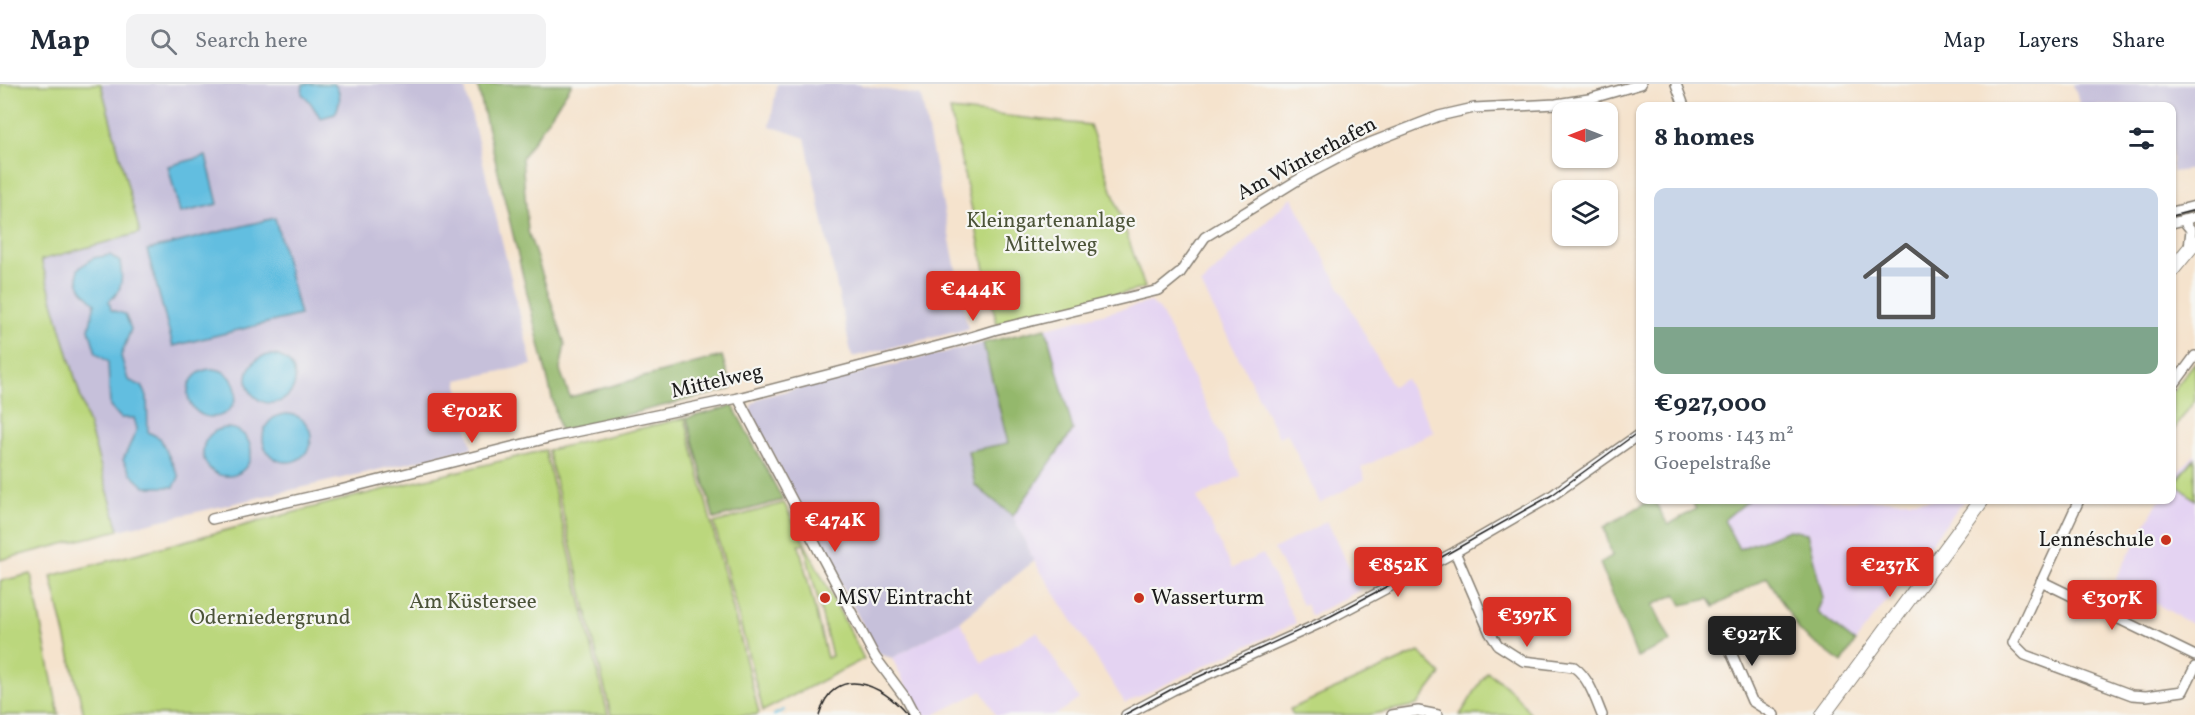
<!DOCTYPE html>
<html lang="en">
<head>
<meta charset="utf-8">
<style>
	:root { --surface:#fff; --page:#f2f2f3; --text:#1f2937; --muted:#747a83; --line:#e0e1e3; --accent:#d93025 }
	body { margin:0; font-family:Vollkorn,serif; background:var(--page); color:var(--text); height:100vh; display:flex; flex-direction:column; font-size:22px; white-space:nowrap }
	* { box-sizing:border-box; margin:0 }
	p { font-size:20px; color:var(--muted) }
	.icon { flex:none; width:33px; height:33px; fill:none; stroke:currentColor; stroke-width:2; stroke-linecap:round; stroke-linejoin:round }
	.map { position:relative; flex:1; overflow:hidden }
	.drawer { position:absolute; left:1636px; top:18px; width:540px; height:402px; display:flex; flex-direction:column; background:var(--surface); border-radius:12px; box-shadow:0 2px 4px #0004 }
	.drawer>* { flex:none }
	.needle { width:39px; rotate:270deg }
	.controls { position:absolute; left:1552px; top:18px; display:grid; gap:12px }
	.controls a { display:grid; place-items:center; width:66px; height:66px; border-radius:12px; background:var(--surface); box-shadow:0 2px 4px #0004; font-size:30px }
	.price { position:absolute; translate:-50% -51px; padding:0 14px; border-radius:6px; background:var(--accent); color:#fff; font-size:20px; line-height:39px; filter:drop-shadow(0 2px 3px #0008) }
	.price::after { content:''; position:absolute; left:50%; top:36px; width:18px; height:14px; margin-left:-9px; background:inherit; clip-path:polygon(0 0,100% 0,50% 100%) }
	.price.current { background:#222; color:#fff }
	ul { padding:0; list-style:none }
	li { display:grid; align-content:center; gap:12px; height:318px; padding:0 18px }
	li+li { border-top:2px solid var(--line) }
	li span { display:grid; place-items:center; height:186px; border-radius:12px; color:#555 }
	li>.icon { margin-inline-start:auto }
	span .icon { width:108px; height:108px; fill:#fffc; stroke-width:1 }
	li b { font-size:26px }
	h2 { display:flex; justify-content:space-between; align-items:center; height:72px; padding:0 18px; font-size:26px }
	header { display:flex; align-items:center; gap:36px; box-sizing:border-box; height:84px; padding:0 30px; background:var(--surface); border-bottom:2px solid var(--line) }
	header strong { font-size:28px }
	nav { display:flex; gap:33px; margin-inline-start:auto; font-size:21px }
	.search { width:420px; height:54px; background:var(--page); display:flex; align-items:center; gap:15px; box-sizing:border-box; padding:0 21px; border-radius:12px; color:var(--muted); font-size:22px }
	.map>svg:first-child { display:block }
	.built { fill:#e4d3f2 }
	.industrial { fill:#c6c0da }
	.green { fill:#bbd77d; stroke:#6c7a4c; stroke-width:1.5; fill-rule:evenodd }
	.forest { fill:#94b86c; stroke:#586a44; stroke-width:1.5 }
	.water { fill:#62bee0; stroke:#3f6d7e; stroke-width:1.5 }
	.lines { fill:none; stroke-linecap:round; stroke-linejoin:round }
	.stream { stroke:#62bee0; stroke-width:2 }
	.street-casing { stroke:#888074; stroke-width:12 }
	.secondary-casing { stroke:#888074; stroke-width:16 }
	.street { stroke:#fff; stroke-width:9 }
	.secondary { stroke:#fff; stroke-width:14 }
	.tram { stroke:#1c1c1c; stroke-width:1.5 }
	.poi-dot { fill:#c8321e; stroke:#f6f6f2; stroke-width:2 }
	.labels { text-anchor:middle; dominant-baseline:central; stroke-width:4.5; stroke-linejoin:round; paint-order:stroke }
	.street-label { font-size:21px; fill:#1c1c1c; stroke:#f6f6f2 }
	.park-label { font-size:21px; fill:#4c5439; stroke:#f6f6f2 }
	.poi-label { font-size:21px; fill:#1c1c1c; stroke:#f6f6f2; text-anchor:start }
</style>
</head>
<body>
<header>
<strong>Map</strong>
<div class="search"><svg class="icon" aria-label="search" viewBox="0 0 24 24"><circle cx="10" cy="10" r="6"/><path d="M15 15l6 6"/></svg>Search here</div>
<nav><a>Map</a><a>Layers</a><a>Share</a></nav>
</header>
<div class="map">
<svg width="2195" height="631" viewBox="0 0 2195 631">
	<rect width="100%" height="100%" fill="#f6f6f2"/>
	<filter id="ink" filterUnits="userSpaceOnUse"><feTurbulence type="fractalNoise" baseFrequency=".0167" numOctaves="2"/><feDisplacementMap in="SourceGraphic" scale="12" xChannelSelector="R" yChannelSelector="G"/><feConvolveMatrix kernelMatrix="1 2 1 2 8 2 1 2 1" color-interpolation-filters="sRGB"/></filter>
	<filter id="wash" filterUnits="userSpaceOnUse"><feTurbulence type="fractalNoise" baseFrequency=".008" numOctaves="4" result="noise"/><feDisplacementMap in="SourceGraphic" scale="24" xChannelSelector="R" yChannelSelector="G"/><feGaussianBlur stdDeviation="1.35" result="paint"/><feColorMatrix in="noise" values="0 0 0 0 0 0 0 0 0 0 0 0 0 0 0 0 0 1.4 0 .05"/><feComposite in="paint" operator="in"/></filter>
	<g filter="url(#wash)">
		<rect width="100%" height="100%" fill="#f5e3cd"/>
		<g class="built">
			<path d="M 1292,113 L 1392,302 L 1406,295 L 1434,348 L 1361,384 L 1365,395 L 1320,419 L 1287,349 L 1279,353 L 1201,200 Z"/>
			<path d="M 1150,218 L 1160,226 L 1241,392 L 1197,413 L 1232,484 L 1263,470 L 1296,539 L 1125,619 L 1034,477 L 1013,432 L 1073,346 L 1046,244 Z"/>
			<path d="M 2195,370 L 2195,542 L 2115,496 L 2159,416 L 2172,416 L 2172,396 Z"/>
			<path d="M 1748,416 L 1964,416 L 1855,558 L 1817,528 L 1789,446 L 1739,465 L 1724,436 Z"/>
			<path d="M 1327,437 L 1360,506 L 1311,532 L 1306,520 L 1302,521 L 1274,465 Z"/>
			<path d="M 960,537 L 982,579 L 1037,548 L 1079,615 L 1055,631 L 996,631 L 982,607 L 934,631 L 920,631 L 892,574 Z"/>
		</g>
		<g class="industrial">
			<path d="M 101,0 L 464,0 L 532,281 L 457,296 L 472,364 L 119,446 L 41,175 L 140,149 Z"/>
			<path d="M 777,0 L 856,0 L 921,12 L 968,245 L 852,273 L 805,54 L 770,42 Z"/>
			<path d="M 2073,0 L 2195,0 L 2195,85 L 2172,88 L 2172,22 L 2081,22 Z"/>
			<path d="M 983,259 L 1009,359 L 975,400 L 1013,432 L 1034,477 L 960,537 L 892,574 L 878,570 L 750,327 L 752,320 L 762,313 Z"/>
		</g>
		<g class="green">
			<path d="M 0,0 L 101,0 L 140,149 L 41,176 L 119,446 L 0,476 Z"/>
			<path d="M 950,26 L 1090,41 L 1145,204 L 997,240 Z"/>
			<path d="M 2195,278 L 2195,316 L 2172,348 L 2172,308 Z"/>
			<path d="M 685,334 L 759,629 L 755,631 L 611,631 L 548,366 Z"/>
			<path d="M 545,366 L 608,631 L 84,631 L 51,492 L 345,415 Z"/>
			<path d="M 2195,374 L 2195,416 L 2175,399 Z"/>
			<path d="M 784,419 L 864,575 L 763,627 L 714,439 ZM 804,460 L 832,572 L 827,574 L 799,461 Z"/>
			<path d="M 31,490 L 59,631 L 0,631 L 0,497 Z"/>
			<path d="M 1419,568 L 1441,590 L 1417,621 L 1368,631 L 1293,631 L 1290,625 Z"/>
			<path d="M 1487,588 C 1506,600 1518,612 1531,631 L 1460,631 Z"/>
		</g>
		<g class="forest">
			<path d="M 477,0 L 572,0 L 522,74 L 528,147 L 565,260 L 560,286 L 570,313 L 722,272 L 732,305 L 560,347 Z"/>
			<path d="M 1046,244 L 1073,346 L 1013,432 L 975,401 L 968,367 L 1008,359 L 983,259 Z"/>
			<path d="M 733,322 L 783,416 L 714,435 L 687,334 Z"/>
			<path d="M 1651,416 L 1654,416 L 1668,441 L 1696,425 L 1691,416 L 1748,416 L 1724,436 L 1739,465 L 1789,446 L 1807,449 L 1823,514 L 1817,528 L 1855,558 L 1842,579 L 1801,549 L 1767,493 L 1714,523 L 1709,515 L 1682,521 L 1676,510 L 1653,521 L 1671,558 L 1637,573 L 1600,479 L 1612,472 L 1604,443 Z"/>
		</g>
		<g class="water">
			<path d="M 303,0 L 334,0 C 343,9 340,20 335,30 L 321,34 C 314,26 311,16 302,10 Z"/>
			<path d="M 206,72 L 218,120 L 180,129 L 168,82 Z"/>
			<path d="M 275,134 L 300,231 L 173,262 L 147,166 Z"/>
			<path d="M 110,171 L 120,178 C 123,194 123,207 109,217 L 111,226 L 125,230 L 131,245 L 121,272 L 128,296 L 142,302 L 147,312 L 148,348 L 160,354 L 179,393 L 174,403 L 145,403 L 132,391 L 123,376 L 137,345 L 134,334 L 121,334 L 110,323 L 108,278 L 96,269 L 89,245 L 95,219 C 83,208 76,202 78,185 L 93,174 Z"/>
			<circle cx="271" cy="295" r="24"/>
			<circle cx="212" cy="309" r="24"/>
			<circle cx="287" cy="354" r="24"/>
			<circle cx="227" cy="368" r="24"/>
		</g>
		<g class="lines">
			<path class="stream" d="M 774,631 L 784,626"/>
		</g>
	</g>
	<g filter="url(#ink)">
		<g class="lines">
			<g class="street-casing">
				<g id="street">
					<path d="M 1676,0 L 1684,22"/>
					<path d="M 2172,128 L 2195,122"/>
					<path d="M 2183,136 L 2191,146 L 2189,164"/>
					<path d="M 2172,139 L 2195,133"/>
					<path d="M 2172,303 L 2195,272"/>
					<path d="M 738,314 L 875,573 L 904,612 L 914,631"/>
					<path d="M 2079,416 L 2013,559 L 2025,571 L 2132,611 L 2146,612 L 2183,607 L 2195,583"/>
					<path d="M 212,435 L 340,406 L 556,352 L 738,314 L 958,257 L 994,246 L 1159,206 L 1180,189 L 1205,153 L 1301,94 L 1357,64 L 1439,32 L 1474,24 L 1556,20 L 1589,15 L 1641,0"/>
					<path d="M 1455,468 L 1490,549 L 1498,561 L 1523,577 L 1574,583 C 1589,594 1595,614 1602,631"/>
					<path d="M 2041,497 L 2195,572"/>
					<path d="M 1720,543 L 1752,617 L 1774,631"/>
					<path d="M 1126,631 L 1173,606 L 1325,537 L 1455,468 L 1550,413 L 1641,349"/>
					<path d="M 1392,631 L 1418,627 L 1438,631"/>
				</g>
			</g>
			<g class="secondary-casing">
				<g id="secondary">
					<path d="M 2172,186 L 2195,158"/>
					<path d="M 1823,631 L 1982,416"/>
				</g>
			</g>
			<use href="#street" class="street"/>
			<use href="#secondary" class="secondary"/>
			<g class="tram">
				<path d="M 2172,132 L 2195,126"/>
				<path d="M 819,631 C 834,579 882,599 907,631"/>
				<path d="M 1124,631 L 1172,605 L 1331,532 L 1431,479 L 1552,411 L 1641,346"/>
			</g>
		</g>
	</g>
	<g class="poi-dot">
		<circle cx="2166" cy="456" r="6"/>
		<circle cx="825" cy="514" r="6"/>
		<circle cx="1139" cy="514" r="6"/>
	</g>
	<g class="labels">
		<g class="street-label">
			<text transform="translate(1307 75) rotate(-28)">Am Winterhafen</text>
			<text transform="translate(717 298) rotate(-13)">Mittelweg</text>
		</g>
		<g class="park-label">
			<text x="1051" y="137">Kleingartenanlage<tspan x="1051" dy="24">Mittelweg</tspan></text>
			<text x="473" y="518">Am Küstersee</text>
			<text x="270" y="534">Oderniedergrund</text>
		</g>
		<g class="poi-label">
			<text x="2154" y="456" text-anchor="end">Lennéschule</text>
			<text x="837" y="514">MSV Eintracht</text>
			<text x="1151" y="514">Wasserturm</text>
		</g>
	</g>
</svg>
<div class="controls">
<a><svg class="needle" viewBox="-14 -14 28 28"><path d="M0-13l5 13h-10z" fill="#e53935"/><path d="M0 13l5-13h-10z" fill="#747a83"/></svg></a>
<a><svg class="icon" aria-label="layers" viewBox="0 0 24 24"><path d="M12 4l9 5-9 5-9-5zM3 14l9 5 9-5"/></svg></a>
</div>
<b class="price" style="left:973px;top:238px">€444K</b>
<b class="price" style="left:472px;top:360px">€702K</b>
<b class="price" style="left:835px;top:469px">€474K</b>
<b class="price" style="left:1398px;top:514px">€852K</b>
<b class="price" style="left:1890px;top:514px">€237K</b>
<b class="price" style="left:2112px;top:547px">€307K</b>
<b class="price" style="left:1527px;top:564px">€397K</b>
<b class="price current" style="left:1752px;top:583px">€927K</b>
<section class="drawer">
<h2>8 homes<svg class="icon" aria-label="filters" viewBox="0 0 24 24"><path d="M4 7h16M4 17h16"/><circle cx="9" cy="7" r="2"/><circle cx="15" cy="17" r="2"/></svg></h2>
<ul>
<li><span style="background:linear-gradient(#c9d6e8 75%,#7fa58c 0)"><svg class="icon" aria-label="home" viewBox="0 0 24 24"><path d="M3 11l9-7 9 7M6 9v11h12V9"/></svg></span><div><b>€927,000</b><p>5 rooms · 143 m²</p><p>Goepelstraße</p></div></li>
</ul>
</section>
</div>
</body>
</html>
